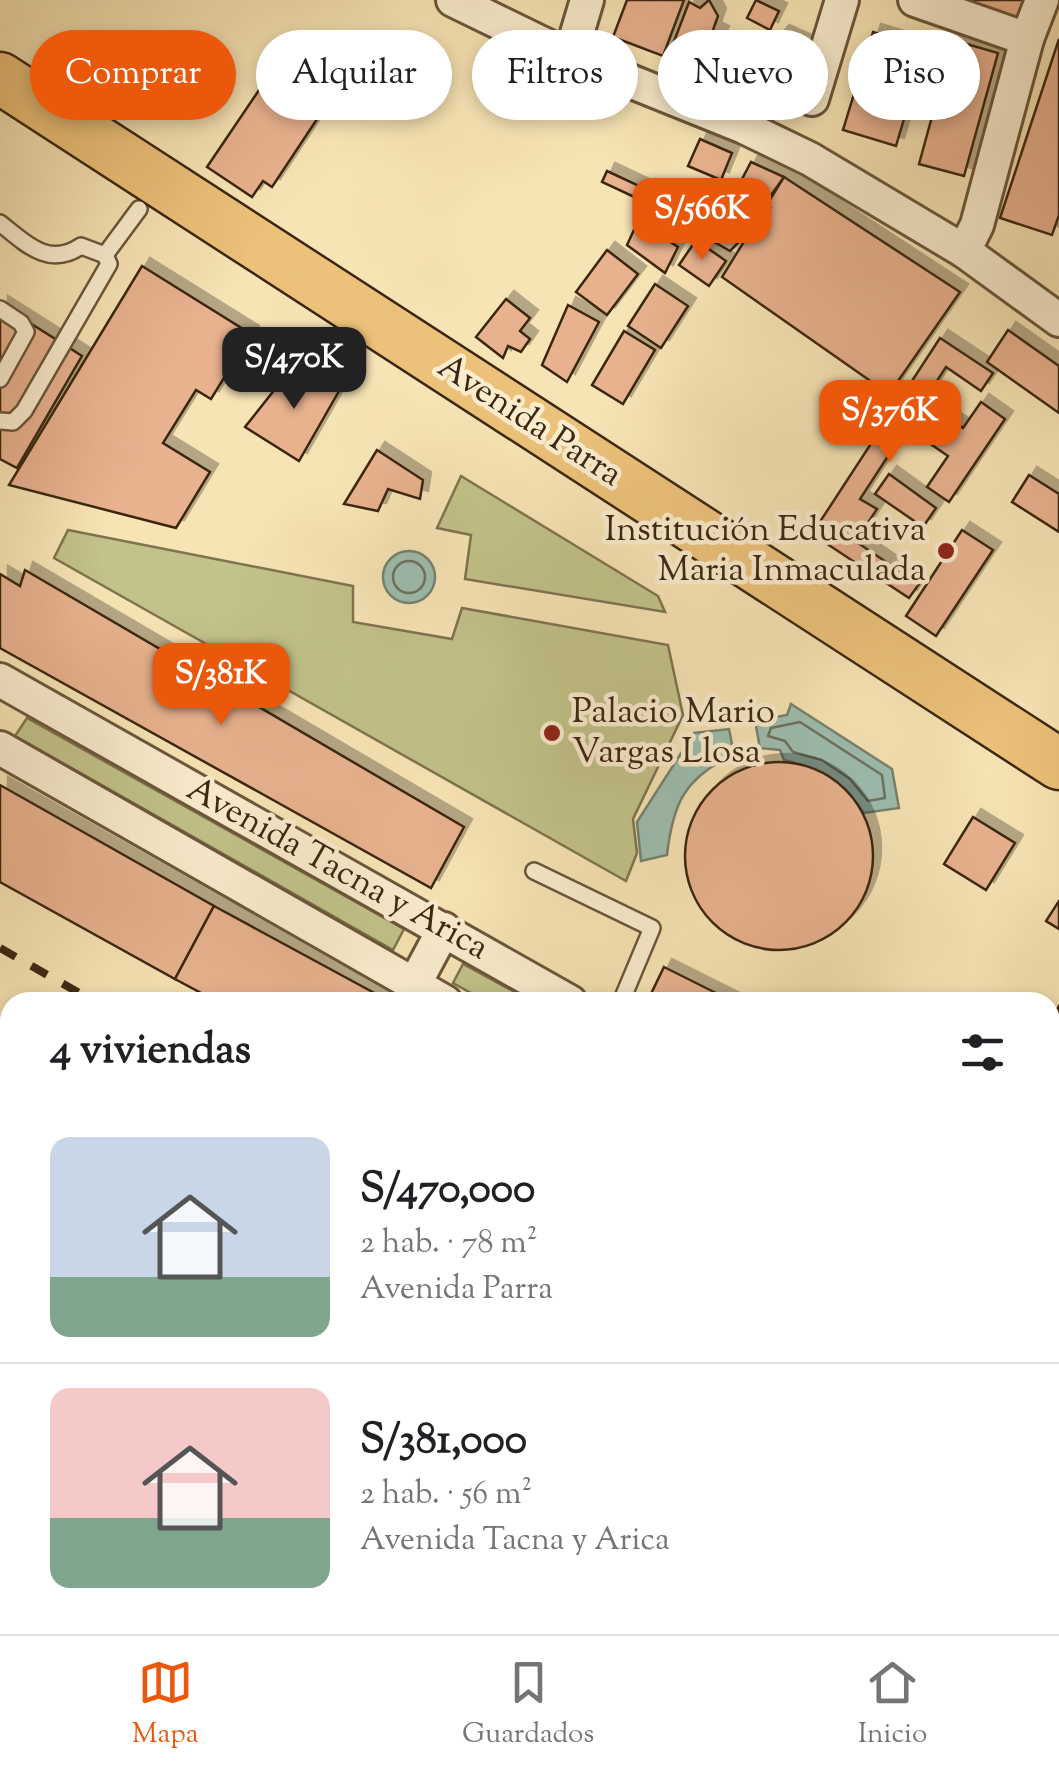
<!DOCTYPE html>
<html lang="es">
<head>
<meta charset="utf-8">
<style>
	:root { --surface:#fff; --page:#f6f6f6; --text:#202124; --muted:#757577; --line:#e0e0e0; --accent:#ea580c }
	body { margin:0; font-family:"Sorts Mill Goudy",serif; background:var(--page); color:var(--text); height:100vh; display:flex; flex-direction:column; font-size:38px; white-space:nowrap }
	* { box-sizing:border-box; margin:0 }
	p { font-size:32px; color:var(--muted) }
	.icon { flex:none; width:55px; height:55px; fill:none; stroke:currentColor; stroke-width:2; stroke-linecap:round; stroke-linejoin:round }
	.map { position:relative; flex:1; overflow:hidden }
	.sheet { position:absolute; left:0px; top:992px; width:1060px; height:642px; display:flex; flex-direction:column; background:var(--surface); border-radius:30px 30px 0 0; box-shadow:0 5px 15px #0003 }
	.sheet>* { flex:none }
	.top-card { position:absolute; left:30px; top:30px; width:1000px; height:90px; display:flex; gap:20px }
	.price { position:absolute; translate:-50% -85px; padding:0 22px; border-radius:20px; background:var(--accent); color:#fff; font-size:32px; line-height:65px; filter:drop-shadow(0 2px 5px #0008) }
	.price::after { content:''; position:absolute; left:50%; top:60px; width:30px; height:22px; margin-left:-15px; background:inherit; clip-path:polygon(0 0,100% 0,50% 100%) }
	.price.current { background:#222; color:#fff }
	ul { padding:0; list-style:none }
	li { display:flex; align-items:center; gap:30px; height:250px; padding:0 50px }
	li+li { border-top:2px solid var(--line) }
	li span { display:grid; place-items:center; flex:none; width:280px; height:200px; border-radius:20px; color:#555 }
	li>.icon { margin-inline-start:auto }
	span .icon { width:120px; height:120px; fill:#fffc; stroke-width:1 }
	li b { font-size:42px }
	h2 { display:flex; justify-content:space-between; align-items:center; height:120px; padding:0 50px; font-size:42px }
	.pill { padding:0 35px; border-radius:45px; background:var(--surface); box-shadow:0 5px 15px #0003; font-size:35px; line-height:90px }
	.pill.current { background:var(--accent); color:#fff }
	.menu { display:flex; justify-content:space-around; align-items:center; height:140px; border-top:2px solid var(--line); background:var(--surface); font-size:28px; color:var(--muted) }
	.menu a { display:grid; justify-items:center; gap:5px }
	.menu .current { color:var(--accent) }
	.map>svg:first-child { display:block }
	.green { fill:#c2c28a; stroke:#7e744e; stroke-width:2.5 }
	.water { fill:#9dbeb0; stroke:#768270; stroke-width:2.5 }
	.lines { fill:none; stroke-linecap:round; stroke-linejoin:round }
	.shore { stroke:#6c7260; stroke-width:2.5 }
	.building { fill:#e8b28f; stroke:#3b2711; stroke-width:2.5; filter:url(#shadow) }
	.service-casing { stroke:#6a563a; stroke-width:20 }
	.minor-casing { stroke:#6a563a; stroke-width:38 }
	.tertiary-casing { stroke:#6a563a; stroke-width:45 }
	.primary-casing { stroke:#3b2711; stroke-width:55 }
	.service { stroke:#faedcf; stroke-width:15 }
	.minor { stroke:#faedcf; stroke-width:32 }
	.tertiary { stroke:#faedcf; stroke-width:40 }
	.primary { stroke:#ecc27a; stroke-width:50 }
	.rail { stroke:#3b2711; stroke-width:8; stroke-dasharray:18 18; stroke-linecap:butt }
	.poi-dot { fill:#8f2418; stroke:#faedcf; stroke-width:4 }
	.labels { text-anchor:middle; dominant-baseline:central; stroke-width:9; stroke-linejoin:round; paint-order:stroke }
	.street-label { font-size:35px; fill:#3b2711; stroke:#faedcf }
	.poi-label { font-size:35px; fill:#3b2711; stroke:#faedcf; text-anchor:end }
</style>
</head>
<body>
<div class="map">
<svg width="1059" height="1634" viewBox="0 0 1059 1634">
	<defs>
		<filter id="shadow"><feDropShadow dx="8" dy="-8" stdDeviation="0" flood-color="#0004"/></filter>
	</defs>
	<rect width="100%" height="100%" fill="#f7e4b5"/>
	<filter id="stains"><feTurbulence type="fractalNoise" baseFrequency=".002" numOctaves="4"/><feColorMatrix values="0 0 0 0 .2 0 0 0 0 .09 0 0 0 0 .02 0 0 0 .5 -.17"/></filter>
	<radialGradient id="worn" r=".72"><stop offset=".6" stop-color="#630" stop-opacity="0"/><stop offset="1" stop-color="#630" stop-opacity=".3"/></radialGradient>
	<g class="green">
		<path d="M 461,476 L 658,596 L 665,612 L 465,579 L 471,535 L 437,528 Z"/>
		<path d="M 68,530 L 353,586 L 353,622 L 452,639 L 462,608 L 668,645 L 683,715 L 633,819 L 637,853 L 626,881 L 54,558 Z"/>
		<path d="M 27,718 L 404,929 L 393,950 L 15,736 Z"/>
		<path d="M 463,964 L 533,1002 L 487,1002 L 453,983 Z"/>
		<path d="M 1059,1326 L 1059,1386 L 1050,1400 L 1050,1327 Z"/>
	</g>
	<g class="water">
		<circle cx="409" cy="577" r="26"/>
		<path d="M 791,704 L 892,769 L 899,808 L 864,813 C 841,782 821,769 784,760 L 780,750 L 760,748 L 755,721 L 787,715 Z"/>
		<path d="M 729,729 L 734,754 C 685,778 673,802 667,855 L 641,861 L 637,822 L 694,733 Z"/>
	</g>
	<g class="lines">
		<g class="shore">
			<circle cx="409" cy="577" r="16"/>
			<path d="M 800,722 L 882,775 L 885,798 L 868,801 L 850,779 L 822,760 L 793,752 L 785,741 L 768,736 L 771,728 Z"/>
		</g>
	</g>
	<g class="building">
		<path d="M 627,0 L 684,0 L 663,56 L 613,37 Z"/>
		<path d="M 709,0 L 718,16 L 713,30 L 721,34 L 712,51 L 698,47 L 691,60 L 670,52 L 689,2 L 700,8 Z"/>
		<path d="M 756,0 L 779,11 L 770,30 L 747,18 Z"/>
		<path d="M 955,0 L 1026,0 L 1018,26 Z"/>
		<path d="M 873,32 L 925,48 L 896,146 L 843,130 Z"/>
		<path d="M 781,33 L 806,44 L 789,95 L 761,86 L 766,70 L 751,65 L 755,41 L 770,47 Z"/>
		<path d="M 1059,39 L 1059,215 L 1052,235 L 1000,218 Z"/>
		<path d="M 953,40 L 998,53 L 964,176 L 919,164 Z"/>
		<path d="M 278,62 L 331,98 L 272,187 L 263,181 L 252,197 L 207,167 Z"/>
		<path d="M 700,139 L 732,153 L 721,180 L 688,166 Z"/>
		<path d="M 751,162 L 784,177 L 769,198 L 740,183 Z"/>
		<path d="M 607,171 L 650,191 L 645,202 L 602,182 Z"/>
		<path d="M 784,177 L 960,292 L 889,394 L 722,277 Z"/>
		<path d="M 713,186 L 770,208 L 751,231 L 698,212 Z"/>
		<path d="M 638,221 L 678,247 L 665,273 L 627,245 Z"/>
		<path d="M 708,224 L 743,238 L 730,251 L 704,236 Z"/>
		<path d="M 696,240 L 726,261 L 709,286 L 679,265 Z"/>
		<path d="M 607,250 L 638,274 L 607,315 L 576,292 Z"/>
		<path d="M 142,266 L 251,334 L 211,399 L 196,390 L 163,443 L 210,472 L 176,528 L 9,485 Z"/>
		<path d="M 655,284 L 688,306 L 661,348 L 628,326 Z"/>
		<path d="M 506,299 L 530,318 L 520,331 L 530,339 L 521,352 L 508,346 L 503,358 L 476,337 Z"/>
		<path d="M 0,304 L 82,356 L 17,468 L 0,459 Z"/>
		<path d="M 568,305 L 599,322 L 567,382 L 542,365 Z"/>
		<path d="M 1008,330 L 1059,366 L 1059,413 L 987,362 Z"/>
		<path d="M 624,331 L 655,350 L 623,404 L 592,385 Z"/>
		<path d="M 940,338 L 993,373 L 981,391 L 946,367 L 860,499 L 877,509 L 860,535 L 844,525 L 840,531 L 919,584 L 909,598 L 812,534 Z"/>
		<path d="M 295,364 L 339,391 L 299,461 L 245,427 Z"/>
		<path d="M 981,402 L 1005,419 L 949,502 L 927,487 L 948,456 L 913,432 L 931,406 L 963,428 Z"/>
		<path d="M 377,450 L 423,480 L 420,499 L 388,489 L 378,511 L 344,504 Z"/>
		<path d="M 889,474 L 936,508 L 923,527 L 875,494 Z"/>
		<path d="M 1029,475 L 1059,494 L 1059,532 L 1012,502 Z"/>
		<path d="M 962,530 L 993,550 L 936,636 L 906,616 Z"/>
		<path d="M 25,570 L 464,827 L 431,888 L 0,648 L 0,574 L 20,586 Z"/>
		<circle cx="779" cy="856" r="94"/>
		<path d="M 0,785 L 214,906 L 175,979 L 0,882 Z"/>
		<path d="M 973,817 L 1015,843 L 986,890 L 944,864 Z"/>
		<path d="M 1059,901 L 1059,929 L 1046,921 Z"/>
		<path d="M 214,906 L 391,1002 L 218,1002 L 175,979 Z"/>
		<path d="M 664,967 L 734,1002 L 647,1002 Z"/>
		<path d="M 1059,1006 L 1059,1084 L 1050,1079 L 1050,1022 Z"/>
		<path d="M 0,1190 L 10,1195 L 10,1280 L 0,1274 Z"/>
		<path d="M 0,1289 L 10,1295 L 0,1314 Z"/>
		<path d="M 0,1397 L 10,1402 L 10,1529 L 0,1524 Z"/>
		<path d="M 1059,1493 L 1059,1634 L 967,1634 L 973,1625 L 1050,1625 L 1050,1506 Z"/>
		<path d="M 134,1625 L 168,1625 L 184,1634 L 126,1634 Z"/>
		<path d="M 196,1625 L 533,1625 L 524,1634 L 199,1634 Z"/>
		<path d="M 858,1625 L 864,1625 L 876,1634 L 852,1634 Z"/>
		<path d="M 891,1625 L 913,1625 L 907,1634 L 885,1634 Z"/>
	</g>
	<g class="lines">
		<g class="service-casing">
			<g id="service">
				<path d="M 0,223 C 26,244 49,268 81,246 L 105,255"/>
				<path d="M 0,309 L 21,323 L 26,332 L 0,379"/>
				<path d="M 0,421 L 13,422 L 24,411 L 109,264 L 105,255 L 139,209"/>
				<path d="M 534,871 L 652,928 L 621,1002"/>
				<path d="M 0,1281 L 10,1287"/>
			</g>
		</g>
		<g class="minor-casing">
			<g id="minor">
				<path d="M 453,0 L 570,57 L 744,127 L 810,159 L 964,251 L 1059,320"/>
				<path d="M 915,0 L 1027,39"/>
				<path d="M 570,57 L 587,0"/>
				<path d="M 812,99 L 842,0"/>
				<path d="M 964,251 L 977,225 L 1027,39 L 1042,0"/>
				<path d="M 0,680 L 570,1002"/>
				<path d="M 0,748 L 445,1002"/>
				<path d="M 414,985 L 444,929"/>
			</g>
		</g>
		<g class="tertiary-casing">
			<g id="tertiary">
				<path d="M 1050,1199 L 1059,1183"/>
				<path d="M 1050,1266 L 1059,1271"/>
				<path d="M 1050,1308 L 1059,1311"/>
				<path d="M 1050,1450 L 1059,1436"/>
				<path d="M 932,1634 L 938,1625"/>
			</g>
		</g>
		<g class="primary-casing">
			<path id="primary" d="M 0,78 L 1059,764"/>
		</g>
		<use href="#service" class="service"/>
		<use href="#minor" class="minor"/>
		<use href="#tertiary" class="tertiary"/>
		<use href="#primary" class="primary"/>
		<path class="rail" d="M 0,948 L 95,1002"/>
	</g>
	<g class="poi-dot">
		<circle cx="946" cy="551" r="10"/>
		<circle cx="552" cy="733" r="10"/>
	</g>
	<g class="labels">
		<g class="street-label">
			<text transform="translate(529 422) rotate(33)">Avenida Parra</text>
			<text transform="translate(337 870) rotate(29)">Avenida Tacna y Arica</text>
		</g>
		<g class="poi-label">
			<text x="926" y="531">Institución Educativa<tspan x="926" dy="40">Maria Inmaculada</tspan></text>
			<text x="572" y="713" text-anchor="start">Palacio Mario<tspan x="572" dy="40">Vargas Llosa</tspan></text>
		</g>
	</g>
	<rect width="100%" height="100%" filter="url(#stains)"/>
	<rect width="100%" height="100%" fill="url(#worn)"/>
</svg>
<b class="price" style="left:702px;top:263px">S/566K</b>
<b class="price current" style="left:294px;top:412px">S/470K</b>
<b class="price" style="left:890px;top:465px">S/376K</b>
<b class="price" style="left:221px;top:728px">S/381K</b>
<div class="top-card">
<a class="pill current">Comprar</a>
<a class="pill">Alquilar</a>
<a class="pill">Filtros</a>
<a class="pill">Nuevo</a>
<a class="pill">Piso</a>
</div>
<section class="sheet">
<h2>4 viviendas<svg class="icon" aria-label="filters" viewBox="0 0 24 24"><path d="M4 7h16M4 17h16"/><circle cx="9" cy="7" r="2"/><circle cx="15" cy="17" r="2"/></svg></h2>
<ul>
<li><span style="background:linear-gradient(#c9d6e8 70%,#7fa58c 0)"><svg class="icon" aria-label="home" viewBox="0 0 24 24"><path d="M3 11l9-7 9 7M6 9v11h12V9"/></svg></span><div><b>S/470,000</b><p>2 hab. · 78 m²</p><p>Avenida Parra</p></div></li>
<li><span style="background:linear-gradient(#f6c9c9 65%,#7fa58c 0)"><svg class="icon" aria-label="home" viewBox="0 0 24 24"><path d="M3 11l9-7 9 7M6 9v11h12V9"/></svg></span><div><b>S/381,000</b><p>2 hab. · 56 m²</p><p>Avenida Tacna y Arica</p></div></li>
</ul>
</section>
</div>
<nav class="menu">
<a class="current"><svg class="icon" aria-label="map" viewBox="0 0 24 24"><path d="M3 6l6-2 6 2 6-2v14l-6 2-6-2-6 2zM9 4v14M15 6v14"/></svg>Mapa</a>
<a><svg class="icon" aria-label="saved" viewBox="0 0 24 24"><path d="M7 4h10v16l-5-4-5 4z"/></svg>Guardados</a>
<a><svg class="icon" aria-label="home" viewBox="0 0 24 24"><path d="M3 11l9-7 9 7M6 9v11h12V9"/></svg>Inicio</a>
</nav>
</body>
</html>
